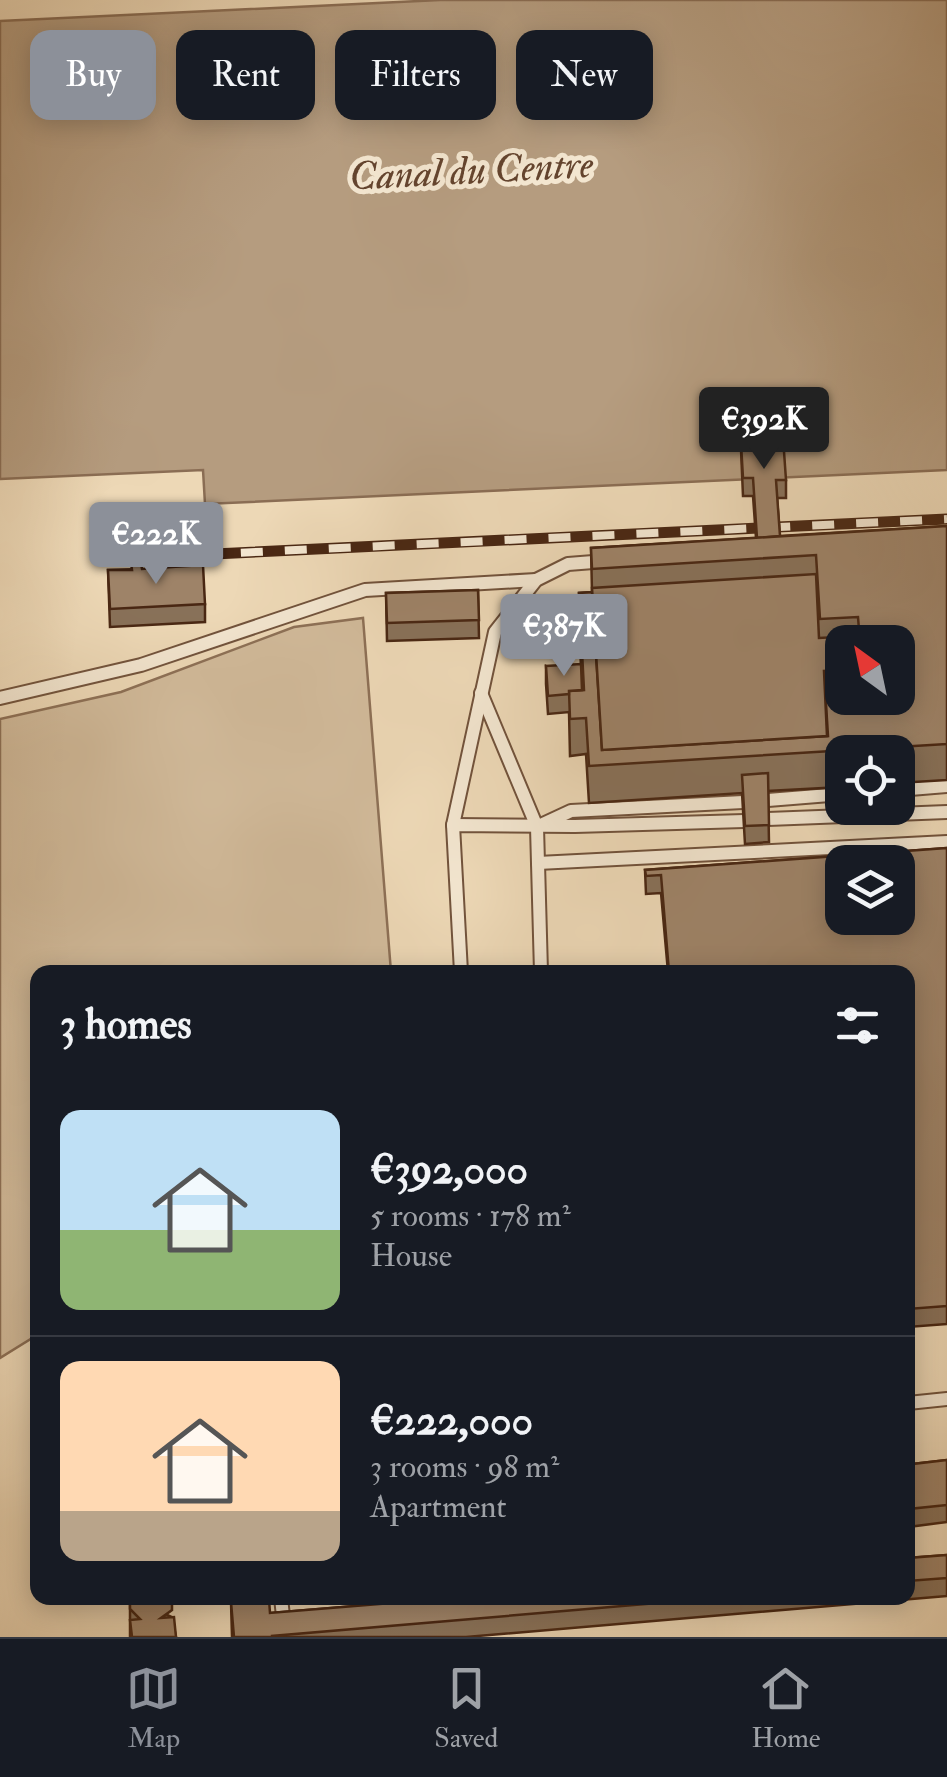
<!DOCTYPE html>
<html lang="en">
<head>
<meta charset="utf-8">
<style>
	:root { --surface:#171b24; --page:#20242c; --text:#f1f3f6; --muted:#9ea1a6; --line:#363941; --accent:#8c9099 }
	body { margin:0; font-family:"IM FELL Double Pica",serif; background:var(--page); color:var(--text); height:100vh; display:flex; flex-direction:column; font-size:38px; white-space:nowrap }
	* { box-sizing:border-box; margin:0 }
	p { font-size:32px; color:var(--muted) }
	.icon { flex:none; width:55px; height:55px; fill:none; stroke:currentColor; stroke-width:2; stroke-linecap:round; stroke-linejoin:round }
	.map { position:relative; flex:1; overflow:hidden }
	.sheet { position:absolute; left:30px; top:965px; width:885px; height:640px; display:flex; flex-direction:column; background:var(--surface); border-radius:20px; box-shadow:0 5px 25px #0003 }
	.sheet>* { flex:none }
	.guide { position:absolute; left:30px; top:30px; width:888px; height:90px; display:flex; gap:20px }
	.needle { width:65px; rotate:327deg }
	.fabs { position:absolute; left:825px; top:625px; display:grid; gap:20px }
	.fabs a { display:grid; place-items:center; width:90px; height:90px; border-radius:20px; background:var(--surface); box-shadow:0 5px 25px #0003; font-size:50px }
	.price { position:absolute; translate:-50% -85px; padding:0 22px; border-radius:10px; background:var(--accent); color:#fff; font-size:32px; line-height:65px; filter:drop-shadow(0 2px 5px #0008) }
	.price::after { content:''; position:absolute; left:50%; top:60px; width:30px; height:22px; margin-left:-15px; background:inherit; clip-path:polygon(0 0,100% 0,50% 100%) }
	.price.selected { background:#222; color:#fff }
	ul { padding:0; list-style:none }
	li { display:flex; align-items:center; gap:30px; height:250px; padding:0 30px }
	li+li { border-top:2px solid var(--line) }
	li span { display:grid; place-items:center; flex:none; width:280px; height:200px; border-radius:20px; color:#555 }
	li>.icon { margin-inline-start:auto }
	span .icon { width:120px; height:120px; fill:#fffc; stroke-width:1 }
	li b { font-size:42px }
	h2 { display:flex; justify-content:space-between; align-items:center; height:120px; padding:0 30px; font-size:42px }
	.chip { padding:0 35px; border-radius:20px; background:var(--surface); box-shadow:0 5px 25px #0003; font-size:35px; line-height:90px }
	.chip.selected { background:var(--accent); color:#fff }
	.dock { display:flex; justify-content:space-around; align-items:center; height:140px; border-top:2px solid var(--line); background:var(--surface); font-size:28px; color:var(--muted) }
	.dock a { display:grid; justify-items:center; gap:5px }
	.dock .selected { color:var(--accent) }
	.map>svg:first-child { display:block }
	.green { fill:#d1ba9a; stroke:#8d7056; stroke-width:2.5 }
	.water { fill:#b59c7f; stroke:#8a6d54; stroke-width:2.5 }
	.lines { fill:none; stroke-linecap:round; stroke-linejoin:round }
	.lane-casing { stroke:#72533c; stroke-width:16 }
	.lane { stroke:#f3e6d0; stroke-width:12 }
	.rail-casing { stroke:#492713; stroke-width:11 }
	.rail { stroke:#f3e6d0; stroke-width:8; stroke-dasharray:22; stroke-linecap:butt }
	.wall { fill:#887159; stroke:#492713; stroke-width:2.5 }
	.building { fill:#9e8368; stroke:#492713; stroke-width:2.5; fill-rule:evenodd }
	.labels { text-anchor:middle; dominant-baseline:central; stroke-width:10; stroke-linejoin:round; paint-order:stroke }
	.water-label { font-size:40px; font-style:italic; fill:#64442e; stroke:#f3e6d0 }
</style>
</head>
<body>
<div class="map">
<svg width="947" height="1637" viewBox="0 0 947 1637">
	<rect width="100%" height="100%" fill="#edd8b6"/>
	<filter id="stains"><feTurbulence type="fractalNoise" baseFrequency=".002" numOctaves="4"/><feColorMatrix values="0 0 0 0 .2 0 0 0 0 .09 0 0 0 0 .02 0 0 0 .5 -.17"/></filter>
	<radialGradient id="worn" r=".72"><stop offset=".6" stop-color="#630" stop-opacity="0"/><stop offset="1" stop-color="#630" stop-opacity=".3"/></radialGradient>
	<path class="green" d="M 363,618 L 391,972 L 38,972 L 37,1335 L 0,1358 L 0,719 L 121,692 L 294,627 Z"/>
	<path class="water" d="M 440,0 L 947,0 L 947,470 L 205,504 L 203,470 L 0,479 L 0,21 Z"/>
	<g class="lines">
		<g class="lane-casing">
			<g id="lane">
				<path d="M 481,693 L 537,827 L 541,972"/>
				<path d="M 0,698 L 141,665 L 365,590 L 536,580"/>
				<path d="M 898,790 L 947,786"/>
				<path d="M 768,800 L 842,794"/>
				<path d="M 768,819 L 947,812"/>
				<path d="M 543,824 L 571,811 L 743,802"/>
				<path d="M 453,825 L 495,632 L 536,580 L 568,564 L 606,561"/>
				<path d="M 538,863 L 947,842"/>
				<path d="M 461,972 L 453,825 L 575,826 L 744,821"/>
				<path d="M 908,1403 L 947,1399"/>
				<path d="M 281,1598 L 284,1625"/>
			</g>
		</g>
		<use href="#lane" class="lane"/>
		<g class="rail-casing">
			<path id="rail" d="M 109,559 L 947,519"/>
		</g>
		<use href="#rail" class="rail"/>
	</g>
	<g class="wall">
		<path d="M 740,426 L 786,480 L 786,498 L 777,498 L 780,536 L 947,526 L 947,780 L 898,783 L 898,752 L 842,752 L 842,787 L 768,791 L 769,842 L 745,844 L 742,793 L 589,803 L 586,754 L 570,756 L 569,712 L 548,714 L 546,684 L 546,666 L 582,685 L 579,630 L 579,593 L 592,592 L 591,548 L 756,538 L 753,496 L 743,496 Z"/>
		<path d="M 142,569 L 205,604 L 205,622 L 110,627 L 108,570 Z"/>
		<path d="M 478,590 L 479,638 L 387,641 L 386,593 Z"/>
		<path d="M 947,848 L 947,1324 L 908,1327 L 908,972 L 668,972 L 661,893 L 646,894 L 645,870 Z"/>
		<path d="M 908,1440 L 912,1464 L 947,1460 L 947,1522 L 908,1527 Z"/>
		<path d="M 947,1555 L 947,1596 L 466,1637 L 232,1637 L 231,1602 L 270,1613 L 453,1598 L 908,1598 L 908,1558 Z"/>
		<path d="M 130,1598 L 172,1617 L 176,1637 L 130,1637 Z"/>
	</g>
	<g class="building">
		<path d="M 782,423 L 786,480 L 776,480 L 780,536 L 757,538 L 753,478 L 743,478 L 740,426 Z"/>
		<path d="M 947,526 L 947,744 L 589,766 L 586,718 L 570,719 L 569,691 L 584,690 L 579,593 L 592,592 L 602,750 L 828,736 L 824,671 L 842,670 L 842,698 L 898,698 L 898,642 L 860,642 L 858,617 L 820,619 L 816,555 L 592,569 L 591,548 Z"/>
		<path d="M 131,563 L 141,563 L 142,569 L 203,565 L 205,604 L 110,609 L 108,570 L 132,570 Z"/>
		<path d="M 816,574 L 819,638 L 858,636 L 859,642 L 842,642 L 842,670 L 824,671 L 827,736 L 602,750 L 592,588 Z"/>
		<path d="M 478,590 L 479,620 L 387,623 L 386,593 Z"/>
		<path d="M 581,664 L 582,690 L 569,691 L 569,694 L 548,696 L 546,666 Z"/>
		<path d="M 768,773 L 769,825 L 745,826 L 742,775 Z"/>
		<path d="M 947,848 L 947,1306 L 908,1309 L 908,972 L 669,972 L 661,875 L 646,876 L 645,870 ZM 842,862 L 898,862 L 898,918 L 842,918 Z"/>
		<path d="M 908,1440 L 912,1464 L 947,1460 L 947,1505 L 908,1509 Z"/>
		<path d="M 947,1555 L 947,1578 L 908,1581 L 908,1558 Z"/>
		<path d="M 130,1598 L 172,1598 L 172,1610 L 161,1618 L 174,1617 L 176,1637 L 132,1637 L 130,1620 L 140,1619 L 130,1609 Z"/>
		<path d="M 453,1598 L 716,1598 L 272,1636 L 272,1637 L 234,1637 L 231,1602 L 269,1599 L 270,1613 Z"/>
	</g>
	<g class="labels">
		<g class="water-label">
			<text transform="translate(471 171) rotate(-3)">Canal du Centre</text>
		</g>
	</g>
	<rect width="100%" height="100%" filter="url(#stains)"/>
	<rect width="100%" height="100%" fill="url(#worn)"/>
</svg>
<div class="fabs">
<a><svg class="needle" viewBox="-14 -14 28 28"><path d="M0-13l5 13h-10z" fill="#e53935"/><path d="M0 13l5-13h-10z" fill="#9ea1a6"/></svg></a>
<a><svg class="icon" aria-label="locate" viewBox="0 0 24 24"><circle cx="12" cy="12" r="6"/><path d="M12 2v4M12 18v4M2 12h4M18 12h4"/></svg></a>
<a><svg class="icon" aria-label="layers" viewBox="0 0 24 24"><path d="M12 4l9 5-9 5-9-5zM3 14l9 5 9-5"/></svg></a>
</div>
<b class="price selected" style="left:764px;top:472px">€392K</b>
<b class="price" style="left:156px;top:587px">€222K</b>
<b class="price" style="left:564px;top:679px">€387K</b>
<div class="guide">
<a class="chip selected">Buy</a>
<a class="chip">Rent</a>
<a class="chip">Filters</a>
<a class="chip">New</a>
</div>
<section class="sheet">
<h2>3 homes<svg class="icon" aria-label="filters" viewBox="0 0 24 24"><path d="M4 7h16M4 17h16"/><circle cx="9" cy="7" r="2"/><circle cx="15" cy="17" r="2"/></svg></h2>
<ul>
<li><span style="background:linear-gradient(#bfe0f5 60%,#8fb573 0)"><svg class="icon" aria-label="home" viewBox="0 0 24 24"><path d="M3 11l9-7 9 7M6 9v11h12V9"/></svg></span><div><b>€392,000</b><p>5 rooms · 178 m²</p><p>House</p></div></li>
<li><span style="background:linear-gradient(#ffd9b3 75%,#b9a48a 0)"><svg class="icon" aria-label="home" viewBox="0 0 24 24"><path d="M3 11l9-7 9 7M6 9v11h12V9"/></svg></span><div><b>€222,000</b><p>3 rooms · 98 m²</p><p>Apartment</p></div></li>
</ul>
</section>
</div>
<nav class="dock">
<a class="selected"><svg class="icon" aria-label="map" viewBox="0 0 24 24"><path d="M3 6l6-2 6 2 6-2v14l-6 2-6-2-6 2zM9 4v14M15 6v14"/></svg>Map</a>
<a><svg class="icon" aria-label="saved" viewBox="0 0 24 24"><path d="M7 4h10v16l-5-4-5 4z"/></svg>Saved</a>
<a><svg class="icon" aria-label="home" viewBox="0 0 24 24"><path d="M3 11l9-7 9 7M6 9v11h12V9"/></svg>Home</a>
</nav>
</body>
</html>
